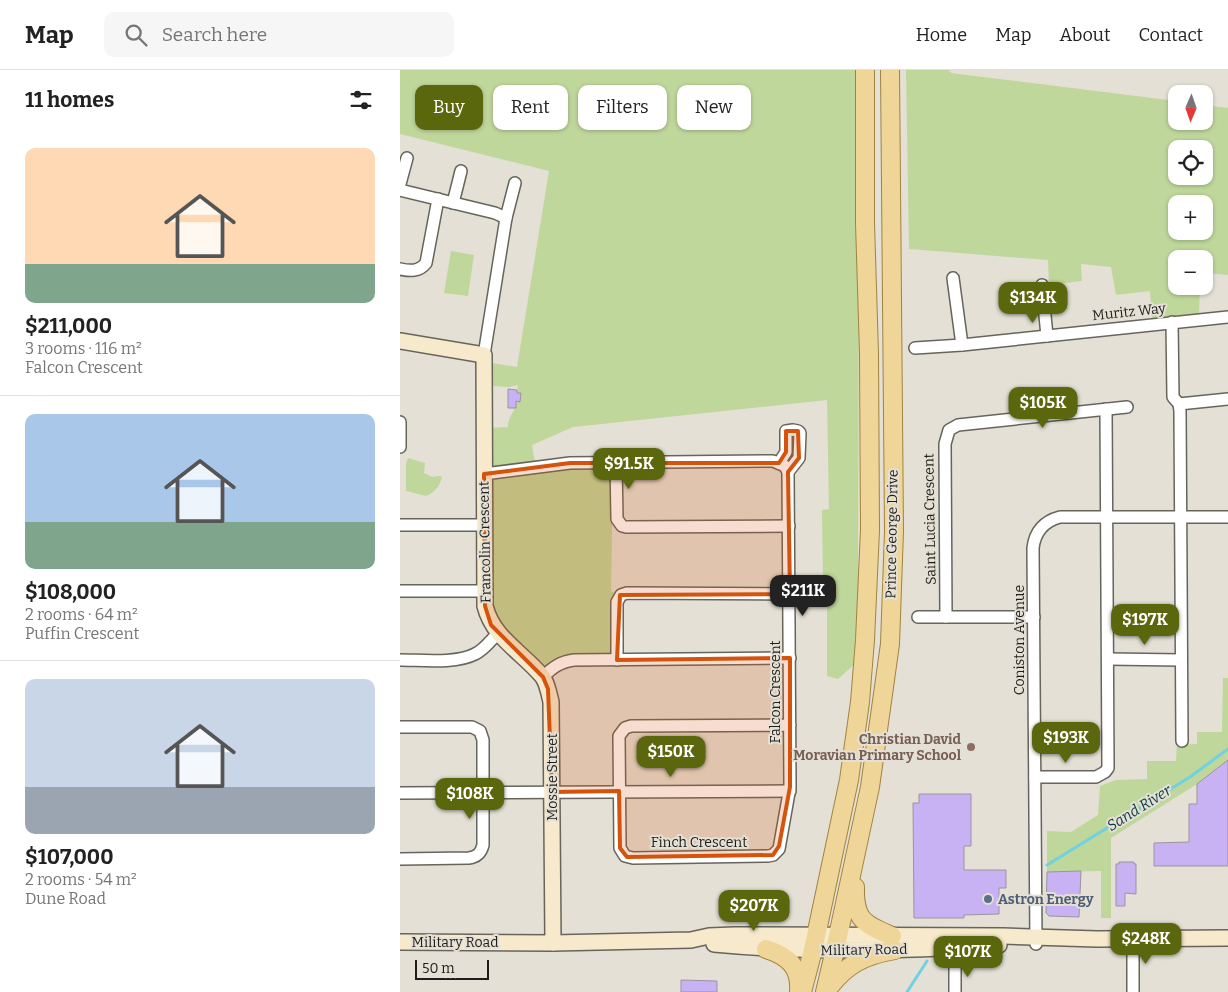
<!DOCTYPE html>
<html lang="en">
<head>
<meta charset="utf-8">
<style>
	:root { --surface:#fff; --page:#f6f6f6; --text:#222; --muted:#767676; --line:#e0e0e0; --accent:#5b670d }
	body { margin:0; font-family:Bitter,serif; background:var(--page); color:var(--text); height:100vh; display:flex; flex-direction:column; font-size:19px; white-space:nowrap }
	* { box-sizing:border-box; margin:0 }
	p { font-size:16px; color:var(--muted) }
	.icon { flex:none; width:28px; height:28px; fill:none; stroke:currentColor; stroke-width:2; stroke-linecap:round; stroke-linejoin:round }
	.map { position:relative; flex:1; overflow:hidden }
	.sheet { display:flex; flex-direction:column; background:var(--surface); width:400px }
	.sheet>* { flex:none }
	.top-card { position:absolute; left:15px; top:15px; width:475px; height:45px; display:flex; gap:10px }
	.needle { width:32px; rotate:182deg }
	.fabs { position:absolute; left:768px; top:15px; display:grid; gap:10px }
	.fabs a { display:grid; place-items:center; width:45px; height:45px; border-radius:10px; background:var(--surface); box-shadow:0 1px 4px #0004; font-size:25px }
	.scale { position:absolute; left:15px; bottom:12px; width:74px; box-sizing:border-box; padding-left:5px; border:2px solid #1f1d19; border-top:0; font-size:14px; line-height:18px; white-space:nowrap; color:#1f1d19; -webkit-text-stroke:4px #e4e0d5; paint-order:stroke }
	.price { position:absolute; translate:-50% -42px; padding:0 11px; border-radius:10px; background:var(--accent); color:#fff; font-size:16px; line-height:32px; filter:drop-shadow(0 1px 2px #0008) }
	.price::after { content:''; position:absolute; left:50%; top:30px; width:15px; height:11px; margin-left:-8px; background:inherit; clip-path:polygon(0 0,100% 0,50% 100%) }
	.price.selected { background:#222; color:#fff }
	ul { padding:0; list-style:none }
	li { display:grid; align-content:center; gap:10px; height:265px; padding:0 25px }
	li+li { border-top:1px solid var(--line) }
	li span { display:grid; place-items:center; height:155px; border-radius:10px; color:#555 }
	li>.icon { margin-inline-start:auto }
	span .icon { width:90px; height:90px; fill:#fffc; stroke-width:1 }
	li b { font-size:21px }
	h2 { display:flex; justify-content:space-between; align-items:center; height:60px; padding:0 25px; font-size:21px }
	.tag { padding:0 18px; border-radius:10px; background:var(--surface); box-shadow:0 1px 4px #0004; font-size:18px; line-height:45px }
	.tag.selected { background:var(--accent); color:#fff }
	header { display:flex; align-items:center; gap:30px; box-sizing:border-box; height:70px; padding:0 25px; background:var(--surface); border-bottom:1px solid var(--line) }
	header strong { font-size:24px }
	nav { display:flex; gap:28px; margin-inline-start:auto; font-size:18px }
	.search { width:350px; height:45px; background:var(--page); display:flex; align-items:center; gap:12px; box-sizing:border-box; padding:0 18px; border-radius:10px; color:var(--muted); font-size:19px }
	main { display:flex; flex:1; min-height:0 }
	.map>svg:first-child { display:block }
	.green { fill:#bfd79b; fill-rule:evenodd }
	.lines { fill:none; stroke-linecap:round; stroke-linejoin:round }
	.stream { stroke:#6fd1e1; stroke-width:3 }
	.building { fill:#c8b2f4; stroke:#98959f }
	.street-casing { stroke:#67645b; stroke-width:14 }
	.secondary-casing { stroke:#67645b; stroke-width:18 }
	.primary-casing { stroke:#a0833f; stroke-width:20 }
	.street { stroke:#fff; stroke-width:11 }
	.secondary { stroke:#f7eacc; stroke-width:15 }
	.primary { stroke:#efd698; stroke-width:18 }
	.marked { fill:#d4530d; fill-opacity:0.2; stroke:#d4530d; stroke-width:4; stroke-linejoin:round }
	.education-dot { fill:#8d6e63; stroke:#e4e0d5; stroke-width:2 }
	.service-dot { fill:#5c6f8a; stroke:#e4e0d5; stroke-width:2 }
	.labels { text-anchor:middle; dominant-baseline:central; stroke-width:4; stroke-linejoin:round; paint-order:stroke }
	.street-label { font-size:14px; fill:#1f1d19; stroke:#e4e0d5 }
	.education-label { font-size:14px; font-weight:bold; fill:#785e54; stroke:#e4e0d5; text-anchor:end }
	.service-label { font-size:14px; font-weight:bold; fill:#4e5e75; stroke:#e4e0d5; text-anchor:start }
	.water-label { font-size:15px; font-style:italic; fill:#0b3b42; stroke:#e4e0d5 }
</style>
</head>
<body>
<header>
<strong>Map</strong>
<div class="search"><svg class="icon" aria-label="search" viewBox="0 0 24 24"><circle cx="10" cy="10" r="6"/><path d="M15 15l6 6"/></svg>Search here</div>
<nav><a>Home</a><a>Map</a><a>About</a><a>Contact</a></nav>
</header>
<main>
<section class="sheet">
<h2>11 homes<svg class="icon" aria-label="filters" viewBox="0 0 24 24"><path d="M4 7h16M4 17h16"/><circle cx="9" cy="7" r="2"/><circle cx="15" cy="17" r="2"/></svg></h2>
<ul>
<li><span style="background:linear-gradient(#ffd9b3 75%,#7fa58c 0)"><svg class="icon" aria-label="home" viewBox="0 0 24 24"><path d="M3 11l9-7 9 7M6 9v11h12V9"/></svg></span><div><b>$211,000</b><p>3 rooms · 116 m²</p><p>Falcon Crescent</p></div></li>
<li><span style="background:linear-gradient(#a9c7e8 70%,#7fa58c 0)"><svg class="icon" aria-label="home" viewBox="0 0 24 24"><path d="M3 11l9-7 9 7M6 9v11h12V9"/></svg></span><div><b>$108,000</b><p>2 rooms · 64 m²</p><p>Puffin Crescent</p></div></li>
<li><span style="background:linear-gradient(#c9d6e8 70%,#9aa5b1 0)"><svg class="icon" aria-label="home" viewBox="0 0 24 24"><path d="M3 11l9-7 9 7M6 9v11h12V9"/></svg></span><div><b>$107,000</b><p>2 rooms · 54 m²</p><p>Dune Road</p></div></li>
</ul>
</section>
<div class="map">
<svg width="828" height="922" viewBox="0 0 828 922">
	<rect width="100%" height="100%" fill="#e4e0d5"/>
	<g class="green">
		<path d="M 0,0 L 456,0 L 459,177 L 458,507 L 460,528 L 457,592 L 438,609 L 427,606 L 427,531 L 430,531 L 430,514 L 423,514 L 422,440 L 429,439 L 427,330 L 173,357 L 132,375 L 135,393 L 93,398 L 90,395 L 89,358 L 108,357 C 107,348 116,341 116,331 L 120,331 L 121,323 L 117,323 L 118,315 L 109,317 L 92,316 L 92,293 L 117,297 L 149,101 L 0,64 Z"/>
		<path d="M 506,0 L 549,0 L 551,3 L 776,31 L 776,51 L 804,51 L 804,35 L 828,38 L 828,205 L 804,203 L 804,189 L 776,189 L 776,216 L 800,216 L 799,244 L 752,248 L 750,221 L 716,225 L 711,197 L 681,194 L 682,211 L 649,215 L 648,190 L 509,179 ZM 776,79 L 804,79 L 804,106 L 776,106 ZM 776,134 L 804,134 L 804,161 L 776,161 Z"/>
		<path d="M 51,181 L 74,185 L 68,226 L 44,223 Z"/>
		<path d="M 8,388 L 25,393 L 24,403 L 32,407 L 40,406 L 42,407 C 40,416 34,423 26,426 L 6,421 L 6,394 Z"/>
		<path d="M 175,397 L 208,397 L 212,400 L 213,405 L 211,521 L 217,525 L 213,581 L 209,585 L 166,586 L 158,589 L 146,598 L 143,598 L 102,559 L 91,542 L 92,409 Z"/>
		<path d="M 823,608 L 828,608 L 828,690 L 797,714 L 711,768 L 711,848 L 701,848 L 701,801 L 647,802 L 647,761 L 671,762 L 698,745 L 700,716 L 716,710 L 747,709 L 747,691 L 776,691 L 777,675 L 797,674 L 797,662 L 822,662 Z"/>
	</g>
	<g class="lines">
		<g class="stream">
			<path d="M 647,795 L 790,707 L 828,679"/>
			<path d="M 507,922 L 527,891"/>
		</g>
	</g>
	<g class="building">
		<path d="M 108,319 L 117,320 L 117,323 L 121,323 L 120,332 L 116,331 L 116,338 L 108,338 Z"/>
		<path d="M 828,690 L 828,796 L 754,796 L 754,773 L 789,772 L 789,734 L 797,734 L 797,714 Z"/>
		<path d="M 519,724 L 571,724 L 571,776 L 564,776 L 564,800 L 606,800 L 606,818 L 599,818 L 599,844 L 564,845 L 564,848 L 514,848 L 513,733 L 519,733 Z"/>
		<path d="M 719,792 L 734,792 L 734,794 L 736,794 L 736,824 L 725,823 L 725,836 L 716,836 L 716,794 L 719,794 Z"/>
		<path d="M 681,801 L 679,847 L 649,846 L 646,843 L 647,802 Z"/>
		<path d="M 281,910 L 317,911 L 317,922 L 281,922 Z"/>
	</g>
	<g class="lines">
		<g class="street-casing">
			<g id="street">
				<path d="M 0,114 L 7,88"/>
				<path d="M 0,120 L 95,143 L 106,148"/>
				<path d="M 53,133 L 61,101"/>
				<path d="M 0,199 C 10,201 19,202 26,193 L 38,129"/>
				<path d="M 553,208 L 562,275"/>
				<path d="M 642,215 L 647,266"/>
				<path d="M 772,252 L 773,327 L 779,334 L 780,341 L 782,671"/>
				<path d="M 515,278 L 562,275 L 828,247"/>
				<path d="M 84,285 L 106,148 L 115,113"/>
				<path d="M 779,334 L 828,329"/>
				<path d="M 0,352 L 0,377"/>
				<path d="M 216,392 L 217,449 L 222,456 L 226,457 L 389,456"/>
				<path d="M 379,393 L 386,382 L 386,361 L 393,360 L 398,361 L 400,363 L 399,388 L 388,402"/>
				<path d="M 84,404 L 170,393 L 373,391 L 385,396 L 388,402 L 390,717 L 379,779 L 373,785 L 368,786 L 233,788 L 225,786 L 220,778 L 219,666 L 225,658 L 231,656 L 390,655"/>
				<path d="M 0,455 L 84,455"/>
				<path d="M 0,521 L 85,521"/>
				<path d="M 518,547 L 634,547"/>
				<path d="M 546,547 L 545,374 L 549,360 L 558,355 L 727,337"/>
				<path d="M 708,589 L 781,590"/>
				<path d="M 0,590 C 21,590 56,594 75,584 C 84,580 91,570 98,563"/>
				<path d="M 217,590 L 217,532 L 221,525 L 227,523 L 390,524"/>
				<path d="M 143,607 C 153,597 160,592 174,590 L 390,588"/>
				<path d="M 0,657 L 72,657 L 80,661 L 83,670 L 83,775 C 81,783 77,787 69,788 L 0,789"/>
				<path d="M 635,707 L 696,707 L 705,702 L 708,698 L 706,339"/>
				<path d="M 0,723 L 390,721"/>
				<path d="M 733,869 L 733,922"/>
				<path d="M 636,874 L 633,478 C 635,461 645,451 660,447 L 828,447"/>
				<path d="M 555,922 L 555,893"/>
			</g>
		</g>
		<g class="secondary-casing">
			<g id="secondary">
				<path d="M 0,271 L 84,285 L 85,536 C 93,568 122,582 142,606 C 147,612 149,623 151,632 L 153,873"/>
				<path d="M 0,872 L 153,873 L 291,870 L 309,866 L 334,865 L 603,866 L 697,869 L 828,868"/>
				<path d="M 314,874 C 409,883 504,881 599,875"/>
			</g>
		</g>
		<g class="primary-casing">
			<g id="primary">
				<path d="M 455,817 C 454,850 464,854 492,866"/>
				<path d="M 366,879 C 388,886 401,897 399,922"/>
				<path d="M 427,920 C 446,894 465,885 495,880"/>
				<path d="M 402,922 L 413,880 L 449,710 L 460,632 L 465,570 L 470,460 L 469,283 L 465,153 L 465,0"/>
				<path d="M 425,922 L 435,880 L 470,717 L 490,574 L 494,461 L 490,0"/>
			</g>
		</g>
		<use href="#street" class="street"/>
		<use href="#secondary" class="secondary"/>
		<use href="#primary" class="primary"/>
	</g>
	<path class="marked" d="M 386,361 L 398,361 L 399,388 L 388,402 L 390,524 L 220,525 L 217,590 L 390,588 L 390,717 L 379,776 L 373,785 L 227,787 L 220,778 L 219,721 L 152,722 L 148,619 L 143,607 L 91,555 L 85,536 L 84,404 L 170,393 L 379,393 L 386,382 Z"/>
	<circle class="education-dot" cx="571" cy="677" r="5"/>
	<circle class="service-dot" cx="588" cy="829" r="5"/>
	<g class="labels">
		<g class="street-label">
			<text transform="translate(729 242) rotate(-6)">Muritz Way</text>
			<text transform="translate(530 449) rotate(-91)">Saint Lucia Crescent</text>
			<text transform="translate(492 464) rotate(-89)">Prince George Drive</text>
			<text transform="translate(85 472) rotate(-91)">Francolin Crescent</text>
			<text transform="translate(619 570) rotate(-90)">Coniston Avenue</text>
			<text transform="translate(375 622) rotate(-90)">Falcon Crescent</text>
			<text transform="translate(152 707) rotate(-90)">Mossie Street</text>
			<text x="299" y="772">Finch Crescent</text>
			<text x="55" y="872">Military Road</text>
			<text transform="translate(464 880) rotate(-1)">Military Road</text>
		</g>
		<g class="education-label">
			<text x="561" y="669">Christian David<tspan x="561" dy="16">Moravian Primary School</tspan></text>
		</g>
		<g class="service-label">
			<text x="598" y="829">Astron Energy</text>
		</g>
		<g class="water-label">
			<text transform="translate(739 738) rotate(-32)">Sand River</text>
		</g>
	</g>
</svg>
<div class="fabs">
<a><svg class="needle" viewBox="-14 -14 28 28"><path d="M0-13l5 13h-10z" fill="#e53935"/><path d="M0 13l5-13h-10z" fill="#767676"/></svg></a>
<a><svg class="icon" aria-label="locate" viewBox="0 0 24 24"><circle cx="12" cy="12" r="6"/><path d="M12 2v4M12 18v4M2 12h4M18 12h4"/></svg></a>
<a>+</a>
<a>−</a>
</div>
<div class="scale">50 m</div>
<b class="price" style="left:633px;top:254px">$134K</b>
<b class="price" style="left:643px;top:359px">$105K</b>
<b class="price" style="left:229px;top:420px">$91.5K</b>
<b class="price selected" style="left:403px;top:547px">$211K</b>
<b class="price" style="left:745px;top:576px">$197K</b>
<b class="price" style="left:666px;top:694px">$193K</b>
<b class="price" style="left:271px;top:708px">$150K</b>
<b class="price" style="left:70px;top:750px">$108K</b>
<b class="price" style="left:354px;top:862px">$207K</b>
<b class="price" style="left:746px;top:895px">$248K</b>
<b class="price" style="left:568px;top:908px">$107K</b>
<div class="top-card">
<a class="tag selected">Buy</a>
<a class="tag">Rent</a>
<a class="tag">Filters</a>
<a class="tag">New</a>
</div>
</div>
</main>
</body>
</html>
